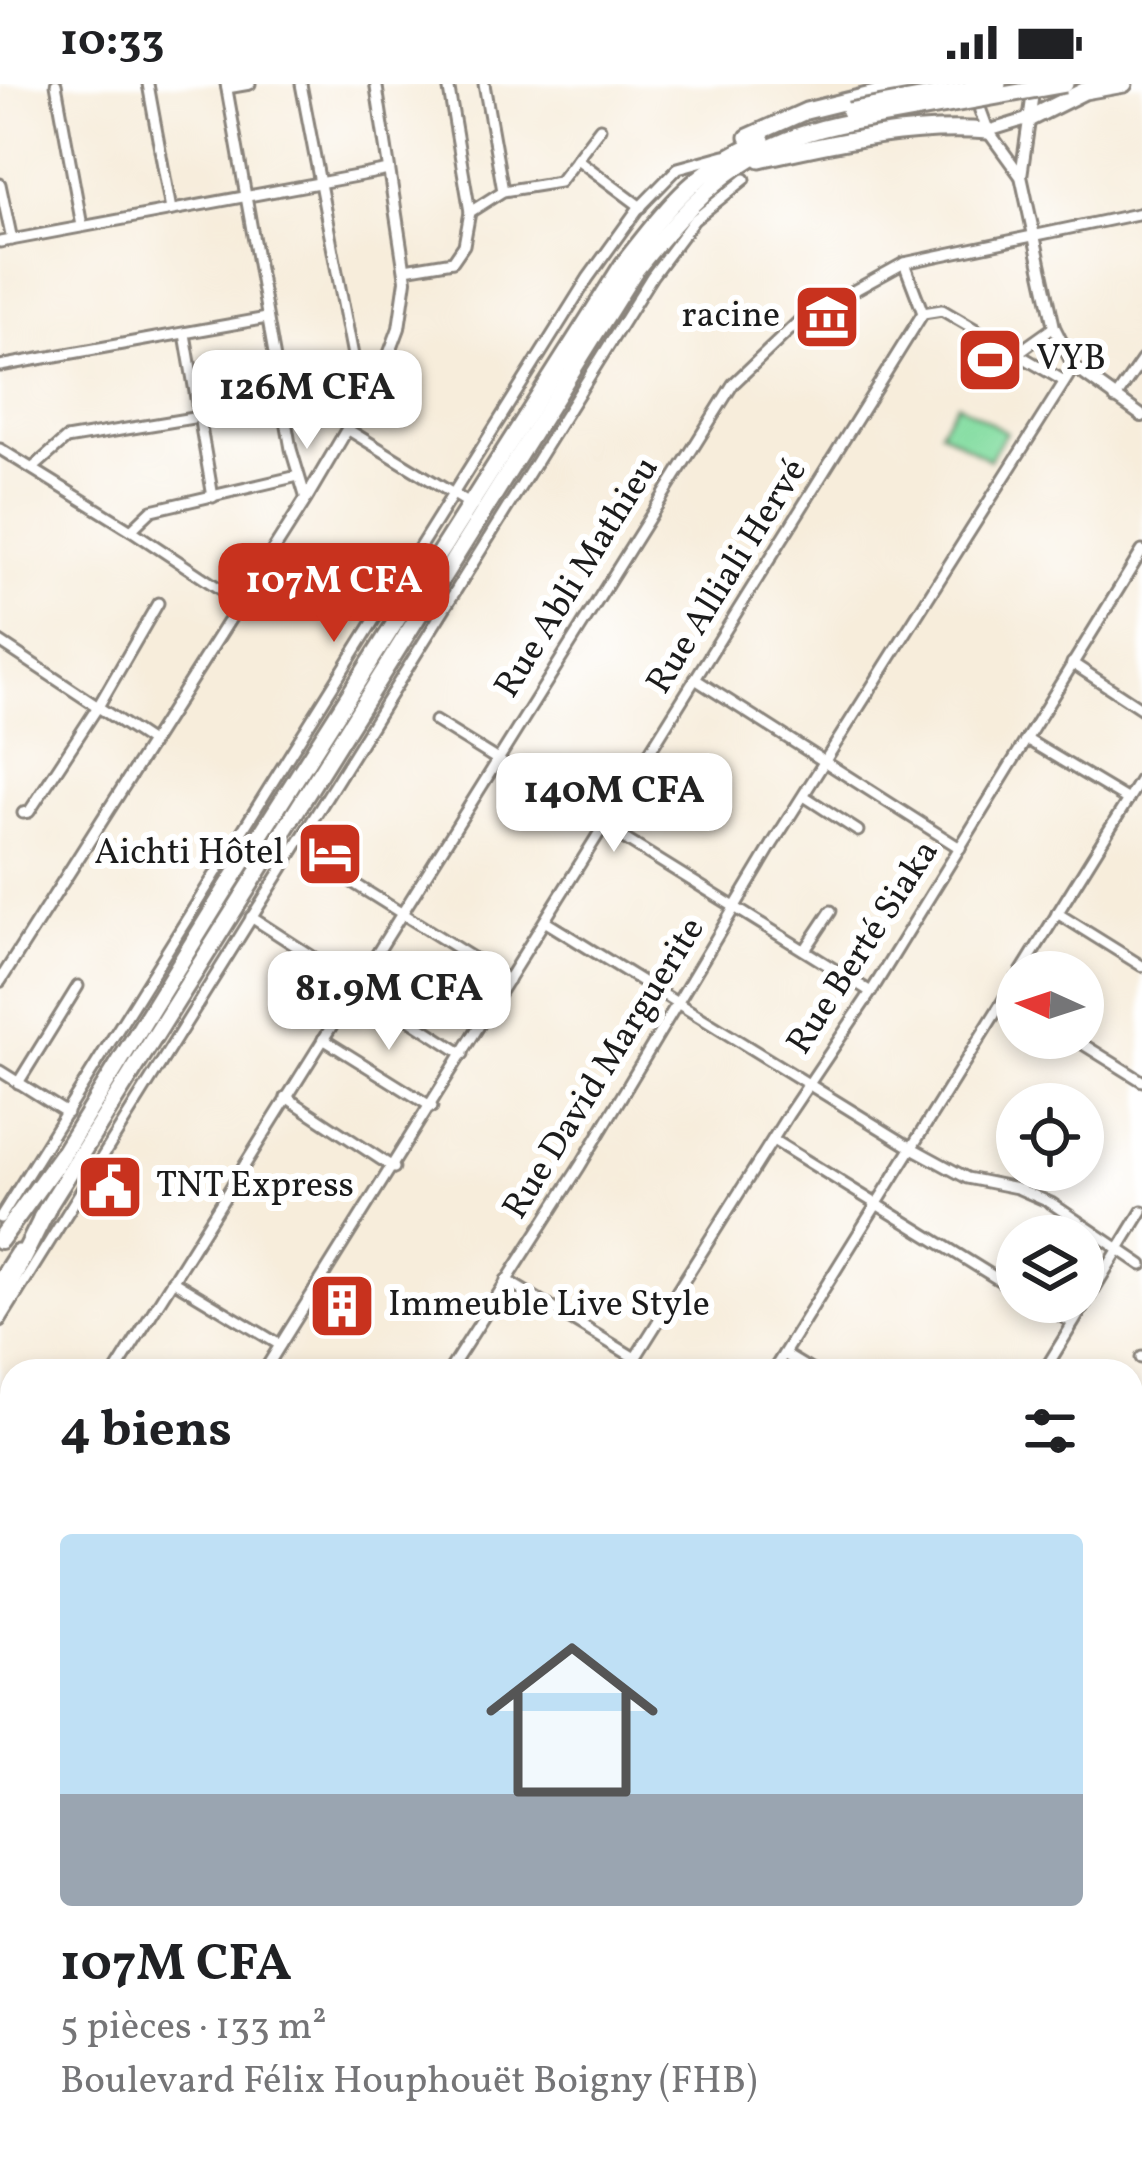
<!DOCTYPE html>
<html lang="fr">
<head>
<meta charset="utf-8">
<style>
	:root { --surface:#fff; --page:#f6f6f6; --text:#202124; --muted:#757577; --line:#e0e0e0; --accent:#c8321e }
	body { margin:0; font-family:Vollkorn,serif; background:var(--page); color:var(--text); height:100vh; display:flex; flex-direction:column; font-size:45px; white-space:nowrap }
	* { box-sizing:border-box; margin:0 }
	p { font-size:39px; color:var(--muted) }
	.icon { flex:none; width:66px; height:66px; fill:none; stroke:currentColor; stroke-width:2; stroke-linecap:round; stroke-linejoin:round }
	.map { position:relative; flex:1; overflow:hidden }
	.panel { position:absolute; left:0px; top:1275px; width:1143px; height:804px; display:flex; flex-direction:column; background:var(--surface); border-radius:36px 36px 0 0; box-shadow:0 6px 18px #0003 }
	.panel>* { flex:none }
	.needle { width:78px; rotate:273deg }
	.fabs { position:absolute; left:996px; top:867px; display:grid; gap:24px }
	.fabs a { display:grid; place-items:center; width:108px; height:108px; border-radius:50%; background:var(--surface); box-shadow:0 6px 18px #0003; font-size:60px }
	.price { position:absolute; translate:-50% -102px; padding:0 27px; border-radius:24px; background:#fff; color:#222; font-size:39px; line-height:78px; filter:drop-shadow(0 3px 6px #0008) }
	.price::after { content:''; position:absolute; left:50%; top:72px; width:36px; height:27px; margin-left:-18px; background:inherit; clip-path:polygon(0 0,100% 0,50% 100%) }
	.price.on { background:var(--accent); color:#fff }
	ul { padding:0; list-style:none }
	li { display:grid; align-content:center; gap:24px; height:636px; padding:0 60px }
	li+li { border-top:3px solid var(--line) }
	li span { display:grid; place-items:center; height:372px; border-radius:12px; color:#555 }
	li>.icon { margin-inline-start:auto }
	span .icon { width:216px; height:216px; fill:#fffc; stroke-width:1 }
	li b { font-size:51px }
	h2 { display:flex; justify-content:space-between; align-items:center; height:144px; padding:0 60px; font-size:51px }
	.status { display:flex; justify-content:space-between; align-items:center; height:84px; padding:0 60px; background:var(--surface); direction:ltr }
	.status svg { height:33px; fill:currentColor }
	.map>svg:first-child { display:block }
	.green { fill:#85dda2; stroke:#507c5f; stroke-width:3 }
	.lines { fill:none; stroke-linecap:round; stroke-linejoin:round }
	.minor-casing { stroke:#8a847c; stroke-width:15 }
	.tertiary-casing { stroke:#8a847c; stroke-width:16 }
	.secondary-casing { stroke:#8a847c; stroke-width:18 }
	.trunk-casing { stroke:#8a847c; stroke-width:21 }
	.motorway-casing { stroke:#8a847c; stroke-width:22 }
	.minor { stroke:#fff; stroke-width:9 }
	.tertiary { stroke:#fff; stroke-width:10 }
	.secondary { stroke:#fff; stroke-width:12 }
	.trunk { stroke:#fff; stroke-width:15 }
	.motorway { stroke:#fff; stroke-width:16 }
	.rail { stroke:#1c1c1c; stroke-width:3 }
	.trunk-bridge-casing { stroke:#8a847c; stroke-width:21; stroke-linecap:butt }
	.trunk-bridge { stroke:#fff; stroke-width:15 }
	.labels { text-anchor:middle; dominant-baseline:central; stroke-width:12; stroke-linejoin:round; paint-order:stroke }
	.poi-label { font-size:36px; fill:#1c1c1c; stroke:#fff; text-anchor:start }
	.street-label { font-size:36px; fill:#1c1c1c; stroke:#fff }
</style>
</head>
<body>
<div class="status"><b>10:33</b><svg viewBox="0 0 49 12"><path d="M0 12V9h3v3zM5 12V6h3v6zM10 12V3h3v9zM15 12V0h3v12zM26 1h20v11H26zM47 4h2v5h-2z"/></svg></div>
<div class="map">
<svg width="1142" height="2079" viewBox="0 0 1142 2079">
	<rect width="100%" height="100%" fill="#fff"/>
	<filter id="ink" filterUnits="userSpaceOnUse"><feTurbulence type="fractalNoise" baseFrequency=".00833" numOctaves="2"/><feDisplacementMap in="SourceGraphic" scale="24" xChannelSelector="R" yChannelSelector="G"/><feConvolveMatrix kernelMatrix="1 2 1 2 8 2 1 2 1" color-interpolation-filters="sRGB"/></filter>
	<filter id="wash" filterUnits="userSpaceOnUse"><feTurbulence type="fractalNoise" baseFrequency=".004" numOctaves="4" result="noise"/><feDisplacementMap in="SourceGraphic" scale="48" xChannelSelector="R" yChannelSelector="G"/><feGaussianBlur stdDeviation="2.7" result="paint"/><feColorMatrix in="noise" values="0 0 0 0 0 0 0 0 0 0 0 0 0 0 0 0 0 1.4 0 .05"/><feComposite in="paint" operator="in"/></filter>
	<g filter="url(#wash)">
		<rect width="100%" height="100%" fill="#f7eddb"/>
		<path class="green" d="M 957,319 L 1006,348 L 989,376 L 940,346 Z"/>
	</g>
	<g filter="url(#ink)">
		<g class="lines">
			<g class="minor-casing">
				<g id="minor">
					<path d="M 56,0 L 82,142"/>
					<path d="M 148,0 L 171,126"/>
					<path d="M 226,0 L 291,365 L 306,415"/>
					<path d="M 301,0 L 354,277 L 378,295"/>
					<path d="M 448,0 L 470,128 L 503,107 L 559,98 L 600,44"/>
					<path d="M 484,0 L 503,107"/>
					<path d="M 227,4 L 250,0"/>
					<path d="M 577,75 L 641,123"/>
					<path d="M 0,100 L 12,156"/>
					<path d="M 0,158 L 389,86"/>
					<path d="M 904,179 L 923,229"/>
					<path d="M 405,185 L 453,177 L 464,161 L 470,128"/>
					<path d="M 185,250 L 213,413"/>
					<path d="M 1016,270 L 1054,243"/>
					<path d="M 0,282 L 267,234"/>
					<path d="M 1115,315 L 1142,276"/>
					<path d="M 347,345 L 473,422"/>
					<path d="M 0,365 L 131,446 L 238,517"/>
					<path d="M 33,384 L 66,355 L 199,333"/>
					<path d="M 131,446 L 152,426 L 298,392"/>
					<path d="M 0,558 L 151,658"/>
					<path d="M 1072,579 L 1142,625"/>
					<path d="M 695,595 L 960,764"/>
					<path d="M 435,637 L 871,908"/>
					<path d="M 1026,655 L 1128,716"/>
					<path d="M 804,712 L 858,747"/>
					<path d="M 23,729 L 29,728 L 99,621 L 158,519"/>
					<path d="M 347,795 L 508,896"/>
					<path d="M 1057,829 L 1142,882"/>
					<path d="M 251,833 L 463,970"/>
					<path d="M 546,838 L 912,1064 L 967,1094 L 1017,1104 L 1051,1119 L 1142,1181"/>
					<path d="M 805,866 L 831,827"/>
					<path d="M 1021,888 L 1142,693"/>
					<path d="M 1073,954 L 1142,997"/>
					<path d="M 323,955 L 432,1023"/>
					<path d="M 0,987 L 67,1029"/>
					<path d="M 18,999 L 78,902"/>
					<path d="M 286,1013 L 394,1084"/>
					<path d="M 773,1056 L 1017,1207"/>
					<path d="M 0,1134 L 588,194 L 637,126 L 678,84 L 725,71"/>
					<path d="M 172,1196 L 280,1261"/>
					<path d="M 506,1196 L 635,1274"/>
					<path d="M 1036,1218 L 1073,1239"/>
					<path d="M 0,1237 L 652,192 L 694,136 L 745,95"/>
					<path d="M 784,1270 L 812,1287"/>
					<path d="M 1141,1274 L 1142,1273"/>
					<path d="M 116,1287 L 733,300 L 799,237 L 904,179 L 1142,129"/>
					<path d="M 264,1287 L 923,229 L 942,226 L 1064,297"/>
					<path d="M 449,1287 L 580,1082 L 773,759 L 1074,283"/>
					<path d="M 627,1287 L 788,1031 L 871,908 L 1142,467"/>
					<path d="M 773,1287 L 1017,894"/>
					<path d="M 1044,1287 L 1142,1127"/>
					<path d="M 1131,1329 L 1142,1336"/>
					<path d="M 0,1473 L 12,1453"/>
				</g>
			</g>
			<g class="tertiary-casing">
				<g id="tertiary">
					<path d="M 1034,2 L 1021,92 L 1054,243 L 1074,283 L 1142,332"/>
					<path d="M 974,9 L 988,47 L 1020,91"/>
					<path d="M 988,47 L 1030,34"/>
					<path d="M 0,897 L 306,415 L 386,279 L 399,244 L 406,196 L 376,0"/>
					<path d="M 18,2067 L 163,2079"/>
				</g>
			</g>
			<g class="secondary-casing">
				<g id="secondary">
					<path d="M 0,1523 L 12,1529"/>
					<path d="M 1131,1656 L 1142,1660"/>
				</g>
			</g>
			<g class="trunk-casing">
				<g id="trunk">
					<path d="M 1030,34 L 1084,7 L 1124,0"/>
					<path d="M 748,53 L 806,27 L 916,0"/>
					<path d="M 760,75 C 837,58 909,41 988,47"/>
					<path d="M 56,1081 L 224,808 L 623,180 C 669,122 692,88 762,56"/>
					<path d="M 41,1134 L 634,188 C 698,108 746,57 851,38"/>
					<path d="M 0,1197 L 18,1169"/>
				</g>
			</g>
			<g class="motorway-casing">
				<g id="motorway">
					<path d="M 0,1156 L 62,1071"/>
					<path d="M 0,1219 L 47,1125"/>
					<path d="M 0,1534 L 12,1540"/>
				</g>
			</g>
			<use href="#minor" class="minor"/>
			<use href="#tertiary" class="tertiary"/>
			<use href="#secondary" class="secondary"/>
			<use href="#trunk" class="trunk"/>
			<use href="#motorway" class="motorway"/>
			<g class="rail">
				<path d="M 1131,1778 L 1142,1761"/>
				<path d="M 944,2079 L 952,2067"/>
			</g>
			<g class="trunk-bridge-casing">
				<g id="trunk-bridge">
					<path d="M 849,27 L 998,0"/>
					<path d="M 851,38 L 1065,0"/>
				</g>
			</g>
			<use href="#trunk-bridge" class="trunk-bridge"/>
		</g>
	</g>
	<defs>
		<g id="museum-square" transform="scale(3.45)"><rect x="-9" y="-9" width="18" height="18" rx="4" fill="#c8321e" stroke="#fff"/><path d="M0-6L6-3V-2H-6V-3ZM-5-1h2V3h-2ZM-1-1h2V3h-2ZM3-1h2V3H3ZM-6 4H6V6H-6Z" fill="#fff"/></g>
		<g id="stadium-square" transform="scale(3.45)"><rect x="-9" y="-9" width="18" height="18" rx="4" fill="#c8321e" stroke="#fff"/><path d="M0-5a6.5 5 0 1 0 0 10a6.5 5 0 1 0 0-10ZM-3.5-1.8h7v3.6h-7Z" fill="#fff"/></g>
		<g id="hotel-square" transform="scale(3.45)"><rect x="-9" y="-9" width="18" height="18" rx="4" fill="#c8321e" stroke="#fff"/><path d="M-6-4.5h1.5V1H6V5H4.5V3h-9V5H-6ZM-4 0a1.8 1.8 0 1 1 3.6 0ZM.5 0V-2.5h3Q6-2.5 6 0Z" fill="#fff"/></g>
		<g id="civic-square" transform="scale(3.45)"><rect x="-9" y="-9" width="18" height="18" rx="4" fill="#c8321e" stroke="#fff"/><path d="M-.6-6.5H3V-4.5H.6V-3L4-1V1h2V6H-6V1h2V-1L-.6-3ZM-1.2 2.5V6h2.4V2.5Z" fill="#fff"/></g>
		<g id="building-square" transform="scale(3.45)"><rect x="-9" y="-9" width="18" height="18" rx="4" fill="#c8321e" stroke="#fff"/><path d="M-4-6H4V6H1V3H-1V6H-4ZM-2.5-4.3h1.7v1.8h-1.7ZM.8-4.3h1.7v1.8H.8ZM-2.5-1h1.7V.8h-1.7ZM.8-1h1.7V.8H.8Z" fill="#fff"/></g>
	</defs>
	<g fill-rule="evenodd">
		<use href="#museum-square" x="827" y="233"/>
		<use href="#stadium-square" x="990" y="276"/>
		<use href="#hotel-square" x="330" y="770"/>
		<use href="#civic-square" x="110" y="1103"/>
		<use href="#building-square" x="342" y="1222"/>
	</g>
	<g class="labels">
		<g class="poi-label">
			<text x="780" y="233" text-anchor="end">racine</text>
			<text x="1036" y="276">VYB</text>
			<text x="284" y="770" text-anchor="end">Aichti Hôtel</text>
			<text x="156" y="1103">TNT Express</text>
			<text x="388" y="1222">Immeuble Live Style</text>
		</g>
		<g class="street-label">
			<text transform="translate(728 493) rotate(-58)">Rue Alliali Hervé</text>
			<text transform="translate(578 494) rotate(-58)">Rue Abli Mathieu</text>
			<text transform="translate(864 864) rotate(-57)">Rue Berté Siaka</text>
			<text transform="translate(605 985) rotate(-58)">Rue David Marguerite</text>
		</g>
	</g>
</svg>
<div class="fabs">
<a><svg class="needle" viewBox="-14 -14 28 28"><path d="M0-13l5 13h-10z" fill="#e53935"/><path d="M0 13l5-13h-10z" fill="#757577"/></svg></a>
<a><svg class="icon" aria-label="locate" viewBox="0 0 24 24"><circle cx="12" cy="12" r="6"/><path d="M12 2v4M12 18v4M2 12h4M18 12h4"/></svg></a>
<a><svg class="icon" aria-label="layers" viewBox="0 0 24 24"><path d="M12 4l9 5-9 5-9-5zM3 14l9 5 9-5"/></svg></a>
</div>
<b class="price" style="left:307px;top:368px">126M CFA</b>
<b class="price on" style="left:334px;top:561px">107M CFA</b>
<b class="price" style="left:614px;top:771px">140M CFA</b>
<b class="price" style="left:389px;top:969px">81.9M CFA</b>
<section class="panel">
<h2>4 biens<svg class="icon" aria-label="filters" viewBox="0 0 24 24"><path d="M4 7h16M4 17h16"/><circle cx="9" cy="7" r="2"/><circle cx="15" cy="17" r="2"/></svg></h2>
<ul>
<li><span style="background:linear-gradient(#bfe0f5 70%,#9aa5b1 0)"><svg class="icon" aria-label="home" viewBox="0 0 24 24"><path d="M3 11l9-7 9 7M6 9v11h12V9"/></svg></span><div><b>107M CFA</b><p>5 pièces · 133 m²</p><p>Boulevard Félix Houphouët Boigny (FHB)</p></div></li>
</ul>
</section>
</div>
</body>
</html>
